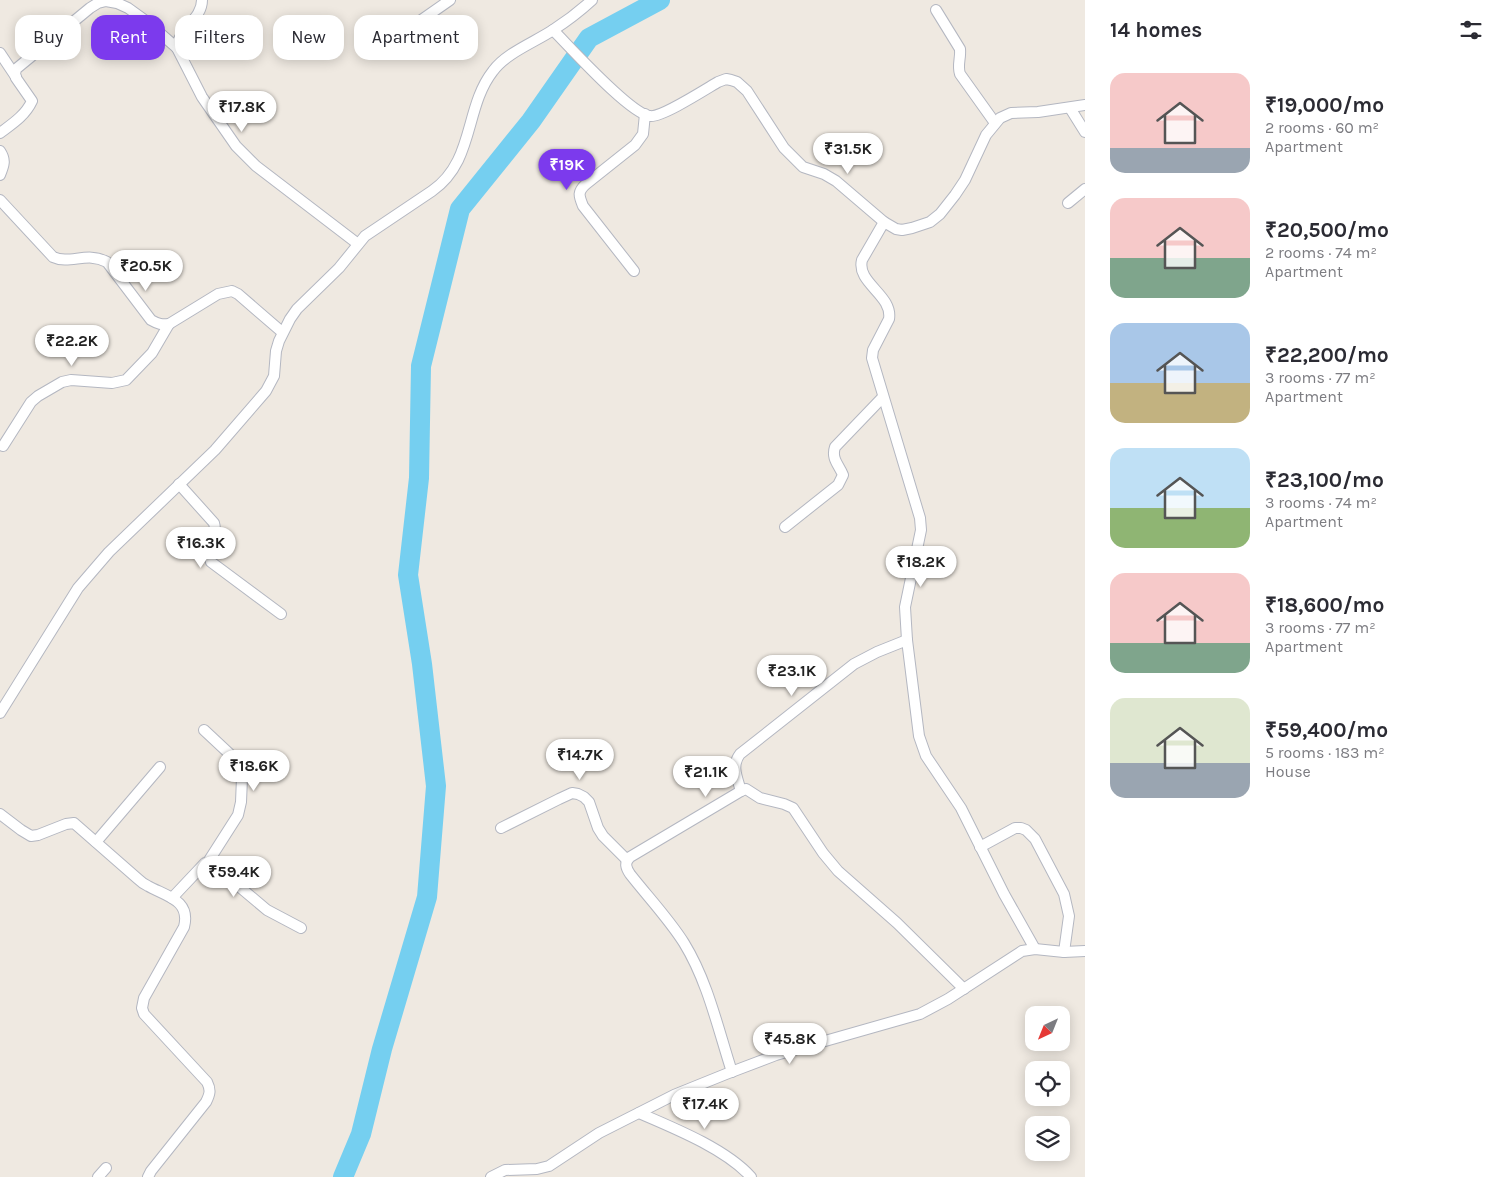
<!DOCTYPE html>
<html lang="en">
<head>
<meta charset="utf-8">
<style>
	:root { --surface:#fff; --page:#f2f2f3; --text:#2b2b33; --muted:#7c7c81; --accent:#7c3aed }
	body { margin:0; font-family:Karla,sans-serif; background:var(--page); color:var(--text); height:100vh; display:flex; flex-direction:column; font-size:19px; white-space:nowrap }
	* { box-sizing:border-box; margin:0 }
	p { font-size:16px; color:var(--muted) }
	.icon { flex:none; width:28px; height:28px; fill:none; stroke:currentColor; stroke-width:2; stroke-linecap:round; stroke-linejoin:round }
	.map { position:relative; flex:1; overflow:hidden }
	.drawer { display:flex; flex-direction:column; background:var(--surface); width:425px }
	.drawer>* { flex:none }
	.top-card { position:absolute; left:15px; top:15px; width:475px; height:45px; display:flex; gap:10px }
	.needle { width:32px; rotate:223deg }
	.fabs { position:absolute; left:1025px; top:1006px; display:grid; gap:10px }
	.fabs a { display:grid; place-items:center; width:45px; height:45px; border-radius:10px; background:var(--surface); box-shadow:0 2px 12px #0003; font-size:25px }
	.price { position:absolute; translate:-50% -42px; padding:0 11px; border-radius:18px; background:#fff; color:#222; font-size:16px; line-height:32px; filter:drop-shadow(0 1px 2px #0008) }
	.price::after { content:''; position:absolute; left:50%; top:30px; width:15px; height:11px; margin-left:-8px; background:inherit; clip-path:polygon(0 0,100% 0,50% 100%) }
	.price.selected { background:var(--accent); color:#fff }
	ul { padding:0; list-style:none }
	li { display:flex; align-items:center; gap:15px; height:125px; padding:0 25px }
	li span { display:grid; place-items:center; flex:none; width:140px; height:100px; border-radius:15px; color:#555 }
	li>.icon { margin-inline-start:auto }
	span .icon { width:60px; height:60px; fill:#fffc; stroke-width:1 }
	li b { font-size:21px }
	h2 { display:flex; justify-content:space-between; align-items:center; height:60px; padding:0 25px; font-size:21px }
	.tag { padding:0 18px; border-radius:15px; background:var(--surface); box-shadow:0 2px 12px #0003; font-size:18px; line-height:45px }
	.tag.selected { background:var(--accent); color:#fff }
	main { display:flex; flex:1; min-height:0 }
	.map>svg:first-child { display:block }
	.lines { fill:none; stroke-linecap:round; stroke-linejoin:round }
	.river { stroke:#75cff0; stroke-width:20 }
	.minor-casing { stroke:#b4b7c1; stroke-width:12 }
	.minor { stroke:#fff; stroke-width:10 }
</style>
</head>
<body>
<main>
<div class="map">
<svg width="1085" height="1177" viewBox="0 0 1085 1177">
	<rect width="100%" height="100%" fill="#efe9e1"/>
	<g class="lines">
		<path class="river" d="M 343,1177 L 361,1134 L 382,1049 L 427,897 L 436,786 L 422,664 L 408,575 L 419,478 L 421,366 L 460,209 L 531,121 L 589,38 L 660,0"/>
		<g class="minor-casing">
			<g id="minor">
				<path d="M 202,0 C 202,20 178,28 177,48 L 202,97 L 236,146 L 256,166 L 358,244"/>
				<path d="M 936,10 L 960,49 C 961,58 957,65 960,74 L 995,123"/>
				<path d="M 407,30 L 450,0"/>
				<path d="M 553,30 C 570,47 630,114 650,116 C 661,118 706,89 718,82 L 726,79 L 731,80 L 737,82 L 747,91 L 784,148 L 803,167 L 824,174 L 836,181 L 884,222 L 896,229 L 902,230 L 912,228 L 930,222 L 940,214 L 955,195 L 965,180 L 986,135 L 1000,118 L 1011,113 L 1038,112 L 1085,105"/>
				<path d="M 0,53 L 16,77"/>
				<path d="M 1070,108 L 1085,132"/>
				<path d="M 0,133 C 12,124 25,116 32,101 L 16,78 L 15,74 L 16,69 L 90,8 L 98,3 L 106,1 L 117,3 L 128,8 L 146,21 L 177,48"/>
				<path d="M 0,151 C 6,160 4,165 0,175"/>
				<path d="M 0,200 L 53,257 C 70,265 87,251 107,262 L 151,320 C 158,324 162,325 169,324 L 218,294 L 232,291 L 238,294 L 282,332"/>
				<path d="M 1068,203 L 1085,189"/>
				<path d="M 884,222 L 862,260 C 856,283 893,295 889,319 L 873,350 L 872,358 L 920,518 L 921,530 L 905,607 L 907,640 L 919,736 L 926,756 L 961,808 L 1004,894 L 1035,949"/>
				<path d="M 634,271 L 583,206 C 579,196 577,192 586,184 L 635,145 L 643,134 L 645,114"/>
				<path d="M 3,446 L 31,402 L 38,396 L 62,382 L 71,380 L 112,383 L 126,380 L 152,353 L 169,324"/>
				<path d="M 179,484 L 214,523 C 218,536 206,549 211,562 L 281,614"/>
				<path d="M 785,527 L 838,485 L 843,475 C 839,465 831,459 835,447 L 883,397"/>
				<path d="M 0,713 L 78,588 L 109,552 L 215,450 L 266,391 L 274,376 L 276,351 L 279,341 L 290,319 L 297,309 L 339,268 L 365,236 L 432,191 C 475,161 464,108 493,71 C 506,53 535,42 553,30 C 567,21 580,11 592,0"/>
				<path d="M 204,730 L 235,759 L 241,772 L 242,778 L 241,802 L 238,815 L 208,862"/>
				<path d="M 741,791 C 737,777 731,766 740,754 L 854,664 L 877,652 L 907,640"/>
				<path d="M 0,814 L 21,830 L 31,836 L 38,835 L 66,824 L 74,823 L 138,879 C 141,882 144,884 148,886 C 166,896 191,900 184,927 L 144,998 L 142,1008 L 144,1014 L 207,1082 C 211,1090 210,1094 206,1102 L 151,1171 L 148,1177"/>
				<path d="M 501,828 L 559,799 L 572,793 L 578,794 L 584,797 L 589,802 L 598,828 L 603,836 L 627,860"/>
				<path d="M 96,842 L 160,767"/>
				<path d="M 980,847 L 1015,828 L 1021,828 L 1026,830 L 1035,839 L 1064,894 L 1069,916 L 1064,952"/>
				<path d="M 172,898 L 205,863 L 211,863 L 267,910 L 301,928"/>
				<path d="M 732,1072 C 718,1029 708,982 684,943 C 669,919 648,897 630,874 C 626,868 624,863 630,857 L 741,791 L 746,789 L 760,798 L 784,804 L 793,808 L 823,853 L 838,871 L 897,923 L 964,989"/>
				<path d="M 639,1113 C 674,1128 726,1149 751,1177"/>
				<path d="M 98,1177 L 106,1168"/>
				<path d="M 491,1177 L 505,1170 L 537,1169 L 549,1166 L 599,1133 L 674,1095 L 726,1074 L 776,1055 L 920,1014 L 948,999 L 1022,951 L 1035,949 L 1064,952 L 1085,951"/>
			</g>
		</g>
		<use href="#minor" class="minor"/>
	</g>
</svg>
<div class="fabs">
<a><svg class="needle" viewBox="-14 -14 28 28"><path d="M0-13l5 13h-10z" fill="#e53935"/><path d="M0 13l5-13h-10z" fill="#7c7c81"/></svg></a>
<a><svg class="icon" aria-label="locate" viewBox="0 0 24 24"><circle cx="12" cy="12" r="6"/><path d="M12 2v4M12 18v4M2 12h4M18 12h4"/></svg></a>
<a><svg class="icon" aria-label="layers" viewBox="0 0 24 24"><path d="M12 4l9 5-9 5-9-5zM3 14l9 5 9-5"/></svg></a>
</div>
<b class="price" style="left:242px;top:133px">₹17.8K</b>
<b class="price" style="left:848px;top:175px">₹31.5K</b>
<b class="price selected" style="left:567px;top:191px">₹19K</b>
<b class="price" style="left:146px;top:292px">₹20.5K</b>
<b class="price" style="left:72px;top:367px">₹22.2K</b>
<b class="price" style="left:201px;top:569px">₹16.3K</b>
<b class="price" style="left:921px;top:588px">₹18.2K</b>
<b class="price" style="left:792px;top:697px">₹23.1K</b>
<b class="price" style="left:580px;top:781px">₹14.7K</b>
<b class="price" style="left:254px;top:792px">₹18.6K</b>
<b class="price" style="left:706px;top:798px">₹21.1K</b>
<b class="price" style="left:234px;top:898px">₹59.4K</b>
<b class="price" style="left:790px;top:1065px">₹45.8K</b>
<b class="price" style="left:705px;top:1130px">₹17.4K</b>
<div class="top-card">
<a class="tag">Buy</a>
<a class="tag selected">Rent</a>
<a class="tag">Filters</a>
<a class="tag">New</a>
<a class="tag">Apartment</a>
</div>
</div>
<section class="drawer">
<h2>14 homes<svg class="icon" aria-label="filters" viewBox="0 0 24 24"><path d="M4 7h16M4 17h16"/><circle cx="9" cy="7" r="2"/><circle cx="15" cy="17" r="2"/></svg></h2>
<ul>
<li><span style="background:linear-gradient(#f6c9c9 75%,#9aa5b1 0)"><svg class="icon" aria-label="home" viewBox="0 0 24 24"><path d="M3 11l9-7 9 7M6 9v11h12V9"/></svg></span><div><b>₹19,000/mo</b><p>2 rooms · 60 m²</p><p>Apartment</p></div></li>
<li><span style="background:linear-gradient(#f6c9c9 60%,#7fa58c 0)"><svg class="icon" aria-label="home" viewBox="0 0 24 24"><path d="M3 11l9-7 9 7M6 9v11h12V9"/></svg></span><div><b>₹20,500/mo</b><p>2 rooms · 74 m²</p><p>Apartment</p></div></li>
<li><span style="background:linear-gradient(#a9c7e8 60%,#c2b280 0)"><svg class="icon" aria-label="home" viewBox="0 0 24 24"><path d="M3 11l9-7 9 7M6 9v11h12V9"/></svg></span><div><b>₹22,200/mo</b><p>3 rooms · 77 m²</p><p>Apartment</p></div></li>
<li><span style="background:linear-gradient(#bfe0f5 60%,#8fb573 0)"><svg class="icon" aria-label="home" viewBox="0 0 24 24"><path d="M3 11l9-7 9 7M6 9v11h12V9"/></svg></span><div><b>₹23,100/mo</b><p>3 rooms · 74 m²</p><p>Apartment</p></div></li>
<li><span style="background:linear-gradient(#f6c9c9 70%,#7fa58c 0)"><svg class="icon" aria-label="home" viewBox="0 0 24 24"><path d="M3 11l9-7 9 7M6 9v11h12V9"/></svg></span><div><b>₹18,600/mo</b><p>3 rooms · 77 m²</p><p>Apartment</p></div></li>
<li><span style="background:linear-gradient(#dfe7d0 65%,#9aa5b1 0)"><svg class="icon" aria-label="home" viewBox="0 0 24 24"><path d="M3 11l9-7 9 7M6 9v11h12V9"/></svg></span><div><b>₹59,400/mo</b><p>5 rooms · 183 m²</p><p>House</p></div></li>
</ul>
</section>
</main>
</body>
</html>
